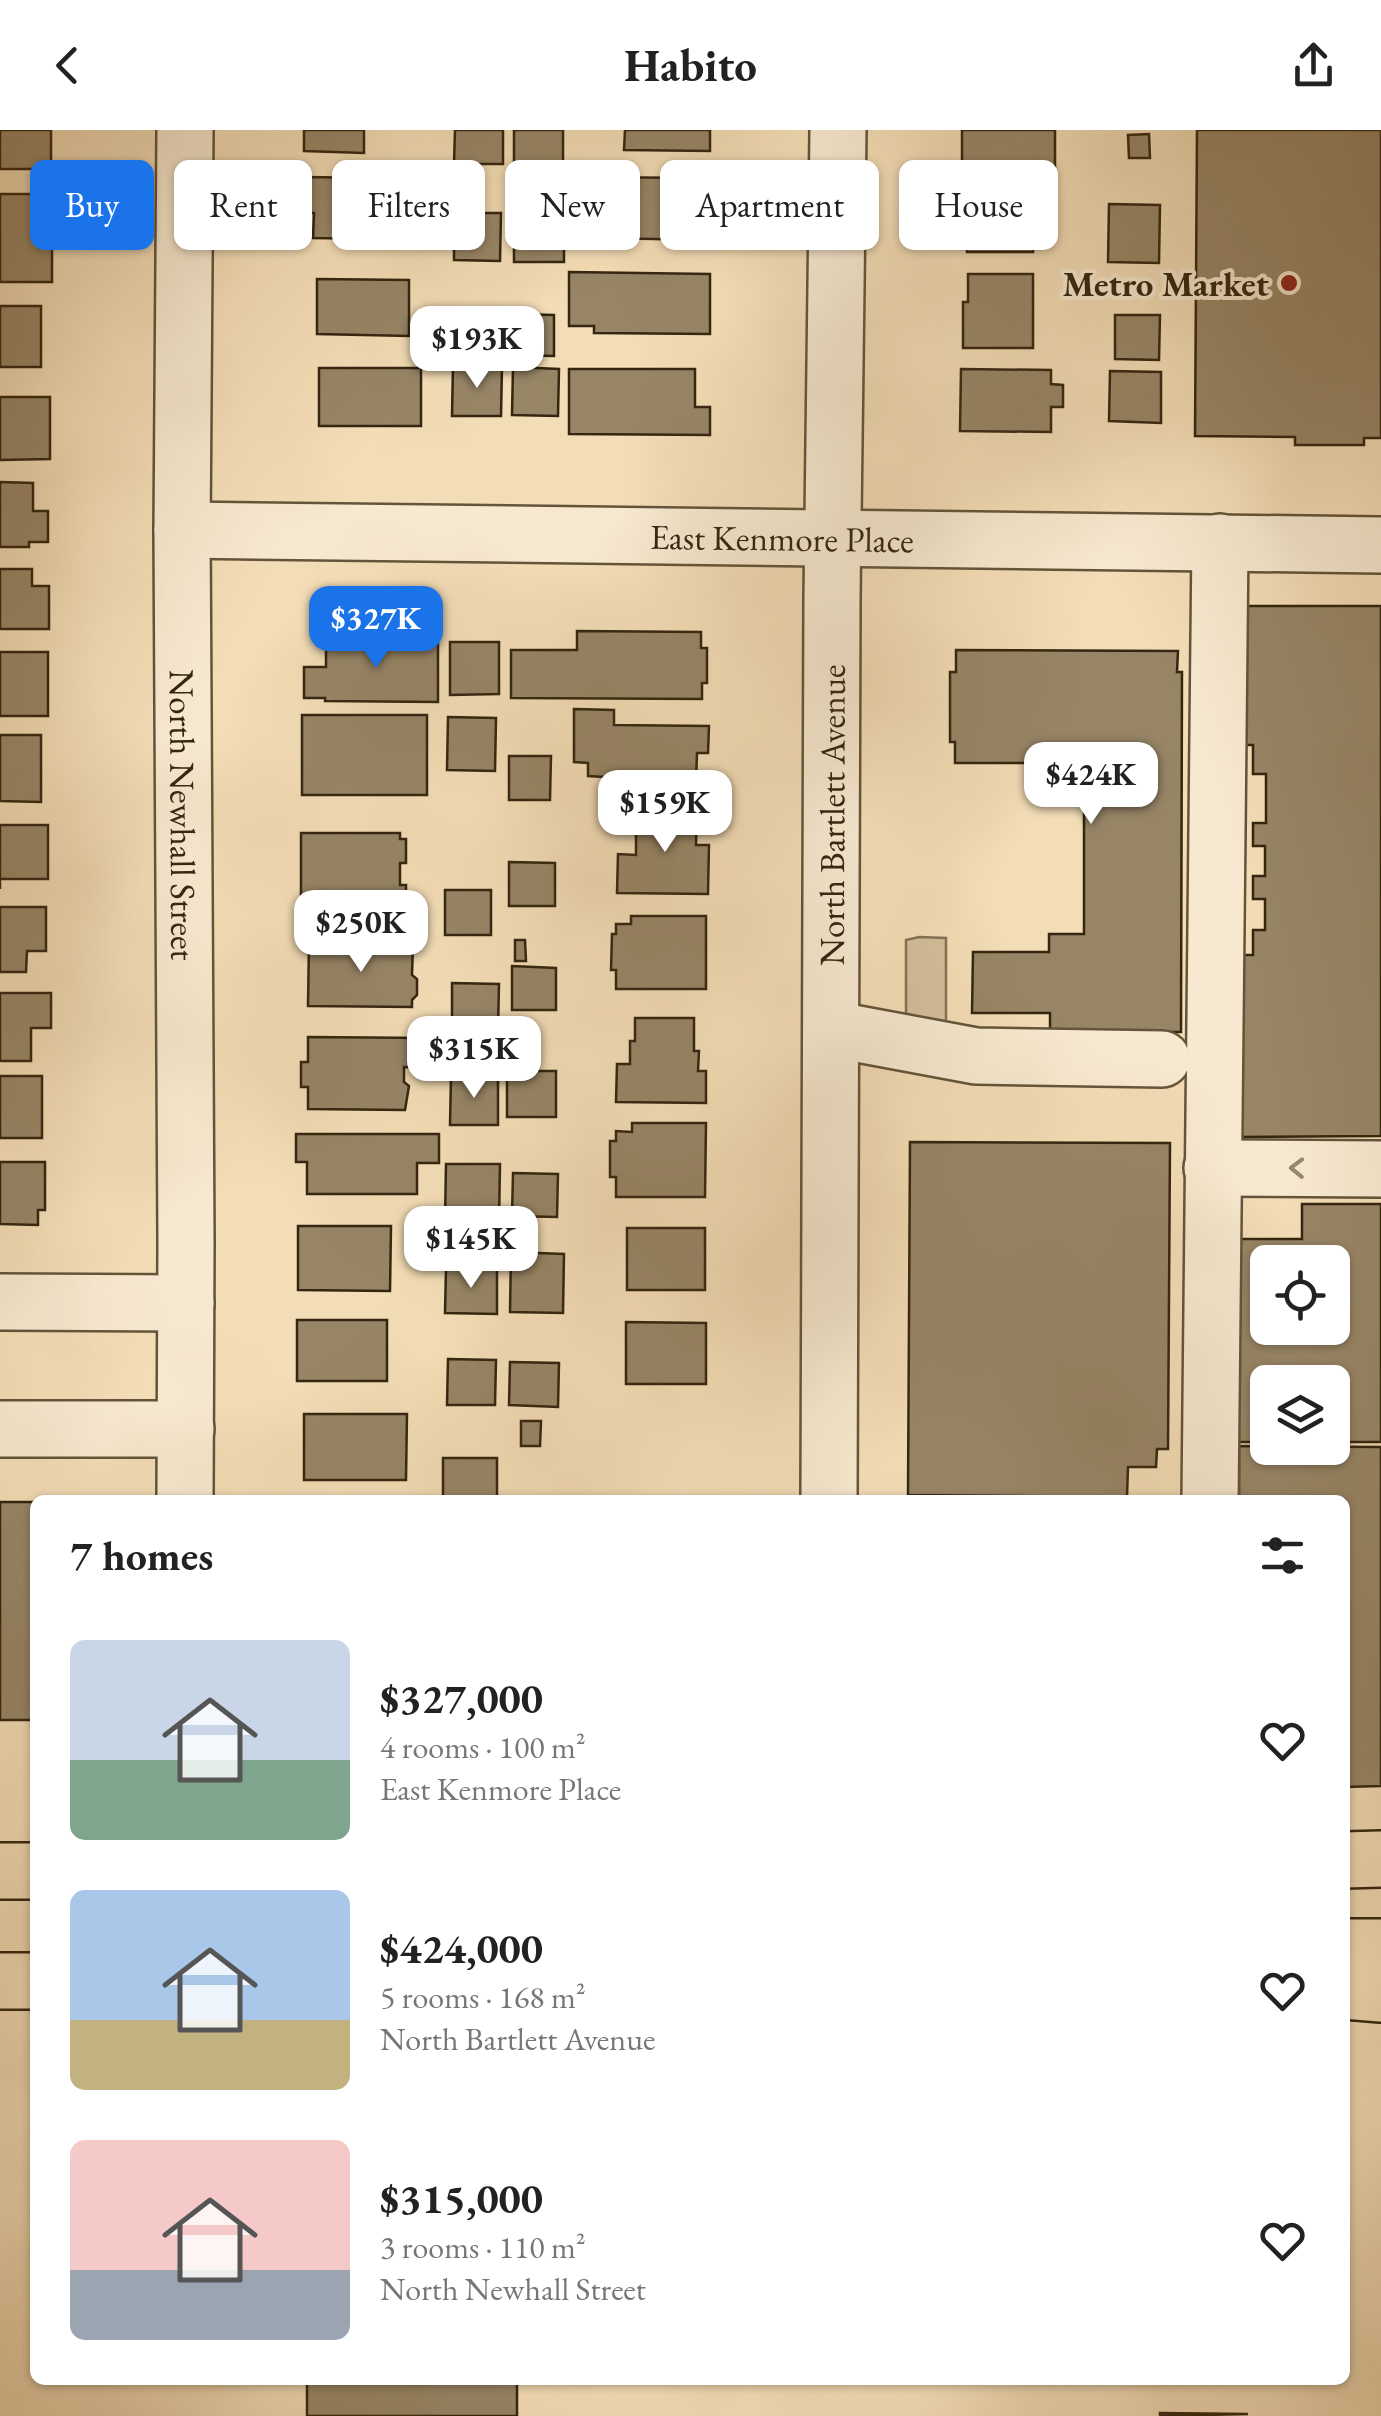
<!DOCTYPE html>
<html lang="en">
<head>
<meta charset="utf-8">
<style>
	:root { --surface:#fff; --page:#f2f2f2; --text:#222; --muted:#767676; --accent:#1a73e8 }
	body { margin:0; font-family:"EB Garamond",serif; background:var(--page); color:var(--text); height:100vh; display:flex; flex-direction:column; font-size:38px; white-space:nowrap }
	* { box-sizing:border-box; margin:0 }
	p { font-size:32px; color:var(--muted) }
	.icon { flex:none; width:55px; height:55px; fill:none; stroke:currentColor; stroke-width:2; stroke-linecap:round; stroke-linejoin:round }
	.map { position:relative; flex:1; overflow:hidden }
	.panel { position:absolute; left:30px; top:1365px; width:1320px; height:890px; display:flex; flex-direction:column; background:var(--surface); border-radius:15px; box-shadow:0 2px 8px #0004 }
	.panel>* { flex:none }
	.banner { position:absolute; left:30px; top:30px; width:1322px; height:90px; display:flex; gap:20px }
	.tools { position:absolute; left:1250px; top:1115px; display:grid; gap:20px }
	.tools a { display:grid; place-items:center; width:100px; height:100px; border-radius:15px; background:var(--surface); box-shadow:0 2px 8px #0004; font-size:50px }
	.price { position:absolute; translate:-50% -85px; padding:0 22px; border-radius:20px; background:#fff; color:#222; font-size:32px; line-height:65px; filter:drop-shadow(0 2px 5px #0008) }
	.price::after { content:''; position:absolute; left:50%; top:60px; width:30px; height:22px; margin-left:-15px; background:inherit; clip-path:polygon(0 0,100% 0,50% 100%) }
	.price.active { background:var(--accent); color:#fff }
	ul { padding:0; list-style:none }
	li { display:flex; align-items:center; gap:30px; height:250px; padding:0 40px }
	li span { display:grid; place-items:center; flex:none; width:280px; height:200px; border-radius:15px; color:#555 }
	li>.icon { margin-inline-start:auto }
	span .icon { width:120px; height:120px; fill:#fffc; stroke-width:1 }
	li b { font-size:42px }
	h2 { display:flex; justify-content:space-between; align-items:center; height:120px; padding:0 40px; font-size:42px }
	.chip { padding:0 35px; border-radius:15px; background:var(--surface); box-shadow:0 2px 8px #0004; font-size:35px; line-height:90px }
	.chip.active { background:var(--accent); color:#fff }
	header { display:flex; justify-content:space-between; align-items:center; height:130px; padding:0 40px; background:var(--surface); font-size:45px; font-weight:700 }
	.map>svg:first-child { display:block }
	.green { fill:#d3be9a; stroke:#847255; stroke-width:2.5 }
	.building { fill:#978566; stroke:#342610; stroke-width:2.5; fill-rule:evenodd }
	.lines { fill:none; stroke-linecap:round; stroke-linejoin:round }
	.minor-casing { stroke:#64543a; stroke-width:60 }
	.major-casing { stroke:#342610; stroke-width:60 }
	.minor { stroke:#f7e9d0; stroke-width:55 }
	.major { stroke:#f3ddb6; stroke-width:55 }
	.oneway { stroke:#968870 }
	.poi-dot { fill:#8f2418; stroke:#f7e9d0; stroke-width:4 }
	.labels { text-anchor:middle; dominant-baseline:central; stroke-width:8; stroke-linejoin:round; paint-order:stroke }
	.poi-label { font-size:35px; font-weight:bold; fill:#342610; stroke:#f7e9d0; text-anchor:end }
	.street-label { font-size:35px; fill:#342610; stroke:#f7e9d0 }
</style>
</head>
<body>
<header><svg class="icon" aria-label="back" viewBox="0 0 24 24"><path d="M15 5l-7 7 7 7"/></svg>Habito<svg class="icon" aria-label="share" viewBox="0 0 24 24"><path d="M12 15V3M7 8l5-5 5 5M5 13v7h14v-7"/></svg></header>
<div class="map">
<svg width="1381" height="2286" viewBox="0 0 1381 2286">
	<rect width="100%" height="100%" fill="#f3ddb6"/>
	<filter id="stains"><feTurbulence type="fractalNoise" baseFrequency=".002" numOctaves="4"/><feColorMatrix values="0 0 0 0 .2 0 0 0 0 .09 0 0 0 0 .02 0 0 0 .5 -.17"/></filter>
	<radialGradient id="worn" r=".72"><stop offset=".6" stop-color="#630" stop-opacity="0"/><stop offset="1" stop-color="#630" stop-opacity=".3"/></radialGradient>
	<path class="green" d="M 919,807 L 946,808 L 946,894 L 906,884 L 906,810 Z"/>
	<g class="building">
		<rect x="0" y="0" width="51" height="39"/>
		<path d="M 304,0 L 364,0 L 364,23 L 304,21 Z"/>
		<path d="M 455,0 L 503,0 L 503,34 L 454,34 Z"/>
		<rect x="514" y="0" width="49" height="34"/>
		<path d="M 625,0 L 710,0 L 710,21 L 624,20 Z"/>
		<path d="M 962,0 L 1055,0 L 1055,37 L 962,36 Z"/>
		<path d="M 1197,0 L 1381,0 L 1381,308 L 1364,308 L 1364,315 L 1295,315 L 1295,307 L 1195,306 Z"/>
		<path d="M 1149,4 L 1150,28 L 1129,28 L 1128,5 Z"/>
		<path d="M 304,47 L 375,48 L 374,109 L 313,108 L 314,83 L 304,83 Z"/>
		<path d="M 577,47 L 705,48 L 705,110 L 602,108 L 602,97 L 576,97 Z"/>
		<path d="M 968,48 L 1033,48 L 1033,122 L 967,122 Z"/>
		<path d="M 0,64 L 37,64 L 37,96 L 52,96 L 52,152 L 0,152 Z"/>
		<path d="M 1109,74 L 1160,75 L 1159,133 L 1108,132 Z"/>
		<path d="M 454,83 L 501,83 L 500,131 L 454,130 Z"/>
		<path d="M 514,90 L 564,91 L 564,132 L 514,132 Z"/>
		<path d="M 569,142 L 710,144 L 710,204 L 594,203 L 594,196 L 569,196 Z"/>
		<path d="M 968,144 L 1033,144 L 1033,218 L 963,218 L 963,172 L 968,172 Z"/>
		<path d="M 317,149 L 409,150 L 409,206 L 317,204 Z"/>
		<rect x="0" y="176" width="41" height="61"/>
		<path d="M 453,182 L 500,183 L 499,229 L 453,228 Z"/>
		<path d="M 512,184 L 554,185 L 554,226 L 511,225 Z"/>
		<path d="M 1115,185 L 1160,185 L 1159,230 L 1115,229 Z"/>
		<path d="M 453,236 L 502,237 L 501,286 L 452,286 Z"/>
		<path d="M 513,237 L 559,239 L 558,286 L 512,285 Z"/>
		<rect x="319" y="238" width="102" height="58"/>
		<path d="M 569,239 L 695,239 L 695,277 L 710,277 L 710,305 L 569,304 Z"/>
		<path d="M 961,239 L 1051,240 L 1051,254 L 1063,255 L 1063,277 L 1051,277 L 1051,302 L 960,301 Z"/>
		<path d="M 1110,241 L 1161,242 L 1161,293 L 1109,291 Z"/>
		<path d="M 0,267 L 50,267 L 50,329 L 0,330 Z"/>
		<path d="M 0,352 L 33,353 L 33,381 L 48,381 L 48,412 L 29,412 L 29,417 L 0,417 Z"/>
		<path d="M 0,439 L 32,439 L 32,456 L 49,456 L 49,499 L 0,499 Z"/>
		<path d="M 1238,476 L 1381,476 L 1381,1006 L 1235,1007 L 1235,825 L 1253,825 L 1253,800 L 1265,800 L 1265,769 L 1253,769 L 1253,746 L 1265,746 L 1265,716 L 1253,716 L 1253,693 L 1266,693 L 1266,644 L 1253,644 L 1253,615 L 1238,615 Z"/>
		<path d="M 577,501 L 701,502 L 701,518 L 707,518 L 707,553 L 702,553 L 702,569 L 511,568 L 511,520 L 577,520 Z"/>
		<path d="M 326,508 L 438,509 L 438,572 L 325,571 L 325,568 L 304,568 L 304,537 L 326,537 Z"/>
		<path d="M 450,512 L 499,512 L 499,564 L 450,565 Z"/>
		<path d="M 956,520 L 1178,521 L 1177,542 L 1182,542 L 1181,902 L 1084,902 L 1084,900 L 1050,899 L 1050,883 L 972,883 L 973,822 L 1049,822 L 1049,804 L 1084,804 L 1084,633 L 955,633 L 955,612 L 950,612 L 950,542 L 956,542 Z"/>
		<rect x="0" y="522" width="48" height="64"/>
		<path d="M 574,579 L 614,580 L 614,595 L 709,596 L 708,623 L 697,623 L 696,652 L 673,652 L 672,656 L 644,656 L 644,652 L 604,652 L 604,647 L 588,646 L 588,633 L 574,632 Z"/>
		<rect x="302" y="585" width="125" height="80"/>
		<path d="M 448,587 L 496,588 L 495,641 L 447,640 Z"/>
		<path d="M 0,605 L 41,605 L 41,672 L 0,671 Z"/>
		<path d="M 509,626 L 551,626 L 550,670 L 509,670 Z"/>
		<path d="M 636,679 L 697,679 L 696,715 L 709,715 L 708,764 L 617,763 L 618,724 L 636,725 Z"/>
		<path d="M 0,695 L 48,695 L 48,749 L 0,749 L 0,759 Z"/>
		<path d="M 301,703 L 400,703 L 400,709 L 406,709 L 406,733 L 400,733 L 400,755 L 406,755 L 406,777 L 400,777 L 400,784 L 301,783 Z"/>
		<path d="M 509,732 L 555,733 L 555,776 L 509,776 Z"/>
		<rect x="445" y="760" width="46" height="45"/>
		<path d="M 0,777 L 46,777 L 46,821 L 27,821 L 26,842 L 0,842 Z"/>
		<path d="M 631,786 L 706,786 L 706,859 L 616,859 L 616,840 L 611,840 L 612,804 L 616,804 L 616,794 L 631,794 Z"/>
		<path d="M 515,810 L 525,810 L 526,831 L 515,831 Z"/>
		<path d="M 309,812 L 413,813 L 412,845 L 417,849 L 417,865 L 412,870 L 412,877 L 308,876 Z"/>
		<path d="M 512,836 L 556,838 L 556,880 L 512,880 Z"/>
		<path d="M 452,853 L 499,854 L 498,900 L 452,900 Z"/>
		<path d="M 0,863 L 51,863 L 51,898 L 31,898 L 31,931 L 0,931 Z"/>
		<path d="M 635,888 L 694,888 L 694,921 L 699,921 L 698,941 L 706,941 L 706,973 L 616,972 L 617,934 L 630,934 L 630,911 L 635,911 Z"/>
		<path d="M 308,907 L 428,908 L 428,938 L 404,937 L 404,952 L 409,956 L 405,980 L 308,979 L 308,957 L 301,957 L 301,932 L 308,932 Z"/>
		<rect x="507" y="941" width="49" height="46"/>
		<rect x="0" y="946" width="42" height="62"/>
		<path d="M 451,946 L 498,946 L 498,995 L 450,995 Z"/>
		<path d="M 632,993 L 706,993 L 705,1067 L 616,1067 L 616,1047 L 610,1047 L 610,1011 L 616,1011 L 616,1001 L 632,1002 Z"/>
		<path d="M 296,1004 L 439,1004 L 439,1033 L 417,1033 L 417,1064 L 307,1064 L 307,1032 L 296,1032 Z"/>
		<path d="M 910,1012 L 1170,1013 L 1168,1319 L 1157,1319 L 1156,1337 L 1128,1337 L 1127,1367 L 908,1365 Z"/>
		<path d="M 0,1032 L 45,1032 L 45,1080 L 38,1080 L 38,1095 L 0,1094 Z"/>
		<path d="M 446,1034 L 500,1034 L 499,1092 L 445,1091 Z"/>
		<path d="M 513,1043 L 558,1044 L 557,1087 L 512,1086 Z"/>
		<path d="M 1302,1074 L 1381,1074 L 1381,1312 L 1332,1312 L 1332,1252 L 1268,1252 L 1268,1312 L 1234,1312 L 1234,1109 L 1302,1109 ZM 1268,1132 L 1332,1132 L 1332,1198 L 1268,1198 Z"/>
		<path d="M 298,1096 L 391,1096 L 390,1161 L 298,1160 Z"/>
		<rect x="627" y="1098" width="78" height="62"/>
		<path d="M 511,1122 L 564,1124 L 563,1183 L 510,1182 Z"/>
		<path d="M 446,1139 L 497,1139 L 497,1184 L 445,1183 Z"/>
		<rect x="297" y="1190" width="90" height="61"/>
		<path d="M 626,1192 L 706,1193 L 706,1254 L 626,1254 Z"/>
		<path d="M 448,1229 L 496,1230 L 495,1275 L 447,1275 Z"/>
		<path d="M 510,1232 L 559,1233 L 558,1277 L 509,1275 Z"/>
		<path d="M 304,1284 L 407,1284 L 406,1350 L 304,1350 Z"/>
		<path d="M 521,1291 L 541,1291 L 540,1316 L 521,1316 Z"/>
		<path d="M 1239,1316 L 1381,1317 L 1381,1656 L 1345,1657 L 1345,1370 L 1239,1370 Z"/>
		<rect x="443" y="1328" width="54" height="42"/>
		<rect x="0" y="1372" width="35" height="218"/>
		<rect x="307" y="2250" width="210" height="36"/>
		<path d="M 1160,2283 L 1248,2284 L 1160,2286 Z"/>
	</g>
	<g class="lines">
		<g class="minor-casing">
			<g id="minor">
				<path id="s1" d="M 185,0 L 182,400 L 186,1112 L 185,1370"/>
				<path id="s2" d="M 182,400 L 1381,415"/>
				<path d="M 831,899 L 976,926 L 1162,929"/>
				<path d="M 1212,1038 L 1381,1039"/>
				<path d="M 0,1172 L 186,1173"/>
				<path d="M 0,1299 L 186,1299"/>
				<path id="s3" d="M 829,1370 L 832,467 L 838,0"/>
				<path d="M 1210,1370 L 1220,412"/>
			</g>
		</g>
		<g class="major-casing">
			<g id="major">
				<path d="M 1345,1730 L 1381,1729"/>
				<path d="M 0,1741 L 35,1741"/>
				<path d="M 1345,1817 L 1381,1817"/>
				<path d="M 0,1851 L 35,1851"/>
				<path d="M 1345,1861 L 1381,1864"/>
			</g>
		</g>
		<use href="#minor" class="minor"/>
		<use href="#major" class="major"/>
	</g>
	<defs><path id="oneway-chevron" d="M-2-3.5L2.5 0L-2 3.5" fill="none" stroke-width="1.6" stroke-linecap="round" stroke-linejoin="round" transform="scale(2.5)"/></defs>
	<use class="oneway" href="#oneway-chevron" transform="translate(1297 1038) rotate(-179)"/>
	<circle class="poi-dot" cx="1289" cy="153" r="10"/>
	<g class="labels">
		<g class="poi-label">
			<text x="1269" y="153">Metro Market</text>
		</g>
		<g class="street-label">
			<text stroke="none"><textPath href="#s2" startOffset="600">East Kenmore Place</textPath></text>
			<text stroke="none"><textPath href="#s1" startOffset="685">North Newhall Street</textPath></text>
			<text stroke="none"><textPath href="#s3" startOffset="685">North Bartlett Avenue</textPath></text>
		</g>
	</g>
	<rect width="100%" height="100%" filter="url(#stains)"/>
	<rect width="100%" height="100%" fill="url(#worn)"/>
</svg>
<div class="tools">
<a><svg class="icon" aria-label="locate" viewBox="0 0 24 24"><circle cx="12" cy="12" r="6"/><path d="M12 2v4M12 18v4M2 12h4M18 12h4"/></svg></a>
<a><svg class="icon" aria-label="layers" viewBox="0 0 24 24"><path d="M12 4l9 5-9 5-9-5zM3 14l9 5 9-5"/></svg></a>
</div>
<b class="price" style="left:477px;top:261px">$193K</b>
<b class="price active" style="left:376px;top:541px">$327K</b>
<b class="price" style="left:1091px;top:697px">$424K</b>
<b class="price" style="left:665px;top:725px">$159K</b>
<b class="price" style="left:361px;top:845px">$250K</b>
<b class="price" style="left:474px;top:971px">$315K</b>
<b class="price" style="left:471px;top:1161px">$145K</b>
<div class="banner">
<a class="chip active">Buy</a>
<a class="chip">Rent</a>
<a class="chip">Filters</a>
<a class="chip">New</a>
<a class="chip">Apartment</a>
<a class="chip">House</a>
</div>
<section class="panel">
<h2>7 homes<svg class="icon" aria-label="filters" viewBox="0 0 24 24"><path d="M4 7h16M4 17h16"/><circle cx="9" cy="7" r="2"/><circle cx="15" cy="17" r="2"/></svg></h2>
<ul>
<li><span style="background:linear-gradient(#c9d6e8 60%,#7fa58c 0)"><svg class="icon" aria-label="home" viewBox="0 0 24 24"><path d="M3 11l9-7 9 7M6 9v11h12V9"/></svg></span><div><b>$327,000</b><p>4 rooms · 100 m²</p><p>East Kenmore Place</p></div><svg class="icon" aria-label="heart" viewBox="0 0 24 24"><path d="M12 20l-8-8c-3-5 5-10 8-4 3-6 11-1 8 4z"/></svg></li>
<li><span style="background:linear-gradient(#a9c7e8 65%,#c2b280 0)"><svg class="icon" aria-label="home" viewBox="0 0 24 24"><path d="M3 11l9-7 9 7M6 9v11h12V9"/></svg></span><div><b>$424,000</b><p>5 rooms · 168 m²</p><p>North Bartlett Avenue</p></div><svg class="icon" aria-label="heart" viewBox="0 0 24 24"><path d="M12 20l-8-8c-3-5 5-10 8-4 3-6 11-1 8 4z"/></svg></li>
<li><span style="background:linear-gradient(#f6c9c9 65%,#9aa5b1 0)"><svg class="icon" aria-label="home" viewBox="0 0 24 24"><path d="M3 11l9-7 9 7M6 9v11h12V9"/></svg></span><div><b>$315,000</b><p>3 rooms · 110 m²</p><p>North Newhall Street</p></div><svg class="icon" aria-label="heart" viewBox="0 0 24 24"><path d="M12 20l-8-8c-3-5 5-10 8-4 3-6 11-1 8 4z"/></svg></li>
</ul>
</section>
</div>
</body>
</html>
